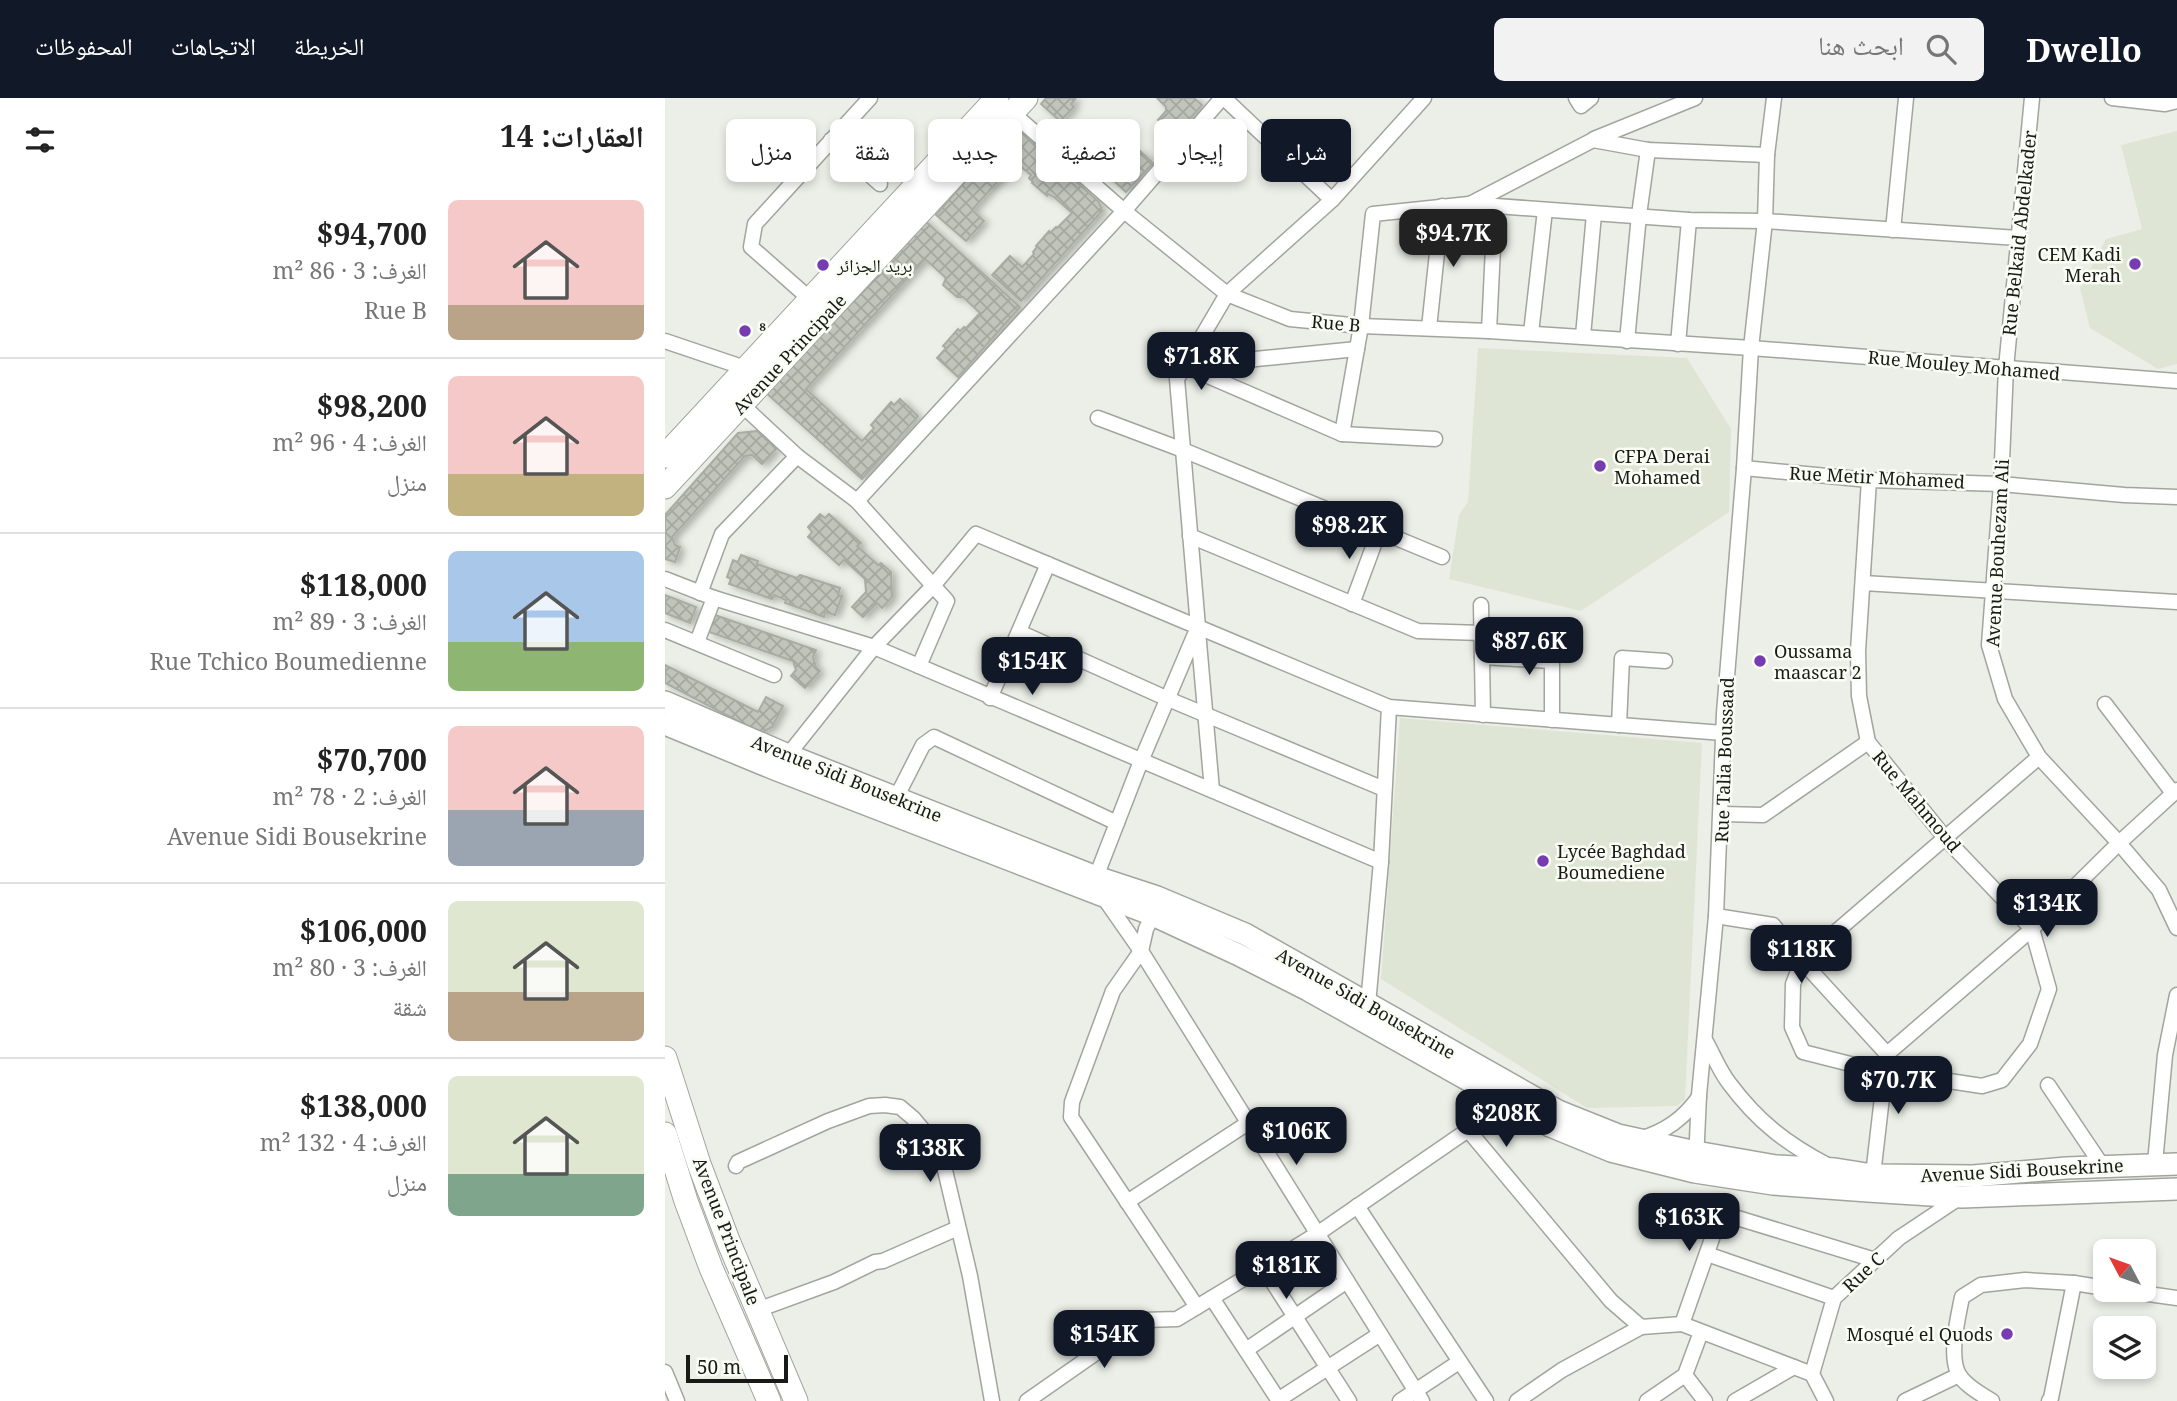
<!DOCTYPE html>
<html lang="ar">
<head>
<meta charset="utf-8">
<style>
	:root { --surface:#fff; --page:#f2f2f2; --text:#222; --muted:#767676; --line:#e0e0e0; --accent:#111827 }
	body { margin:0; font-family:"Noto Serif","Noto Naskh Arabic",serif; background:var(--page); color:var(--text); direction:rtl; height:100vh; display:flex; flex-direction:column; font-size:26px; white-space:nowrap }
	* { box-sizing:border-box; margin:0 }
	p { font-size:23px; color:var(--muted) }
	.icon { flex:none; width:38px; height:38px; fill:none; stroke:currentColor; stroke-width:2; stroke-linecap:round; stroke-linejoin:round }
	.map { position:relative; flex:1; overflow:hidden; direction:ltr }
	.side { display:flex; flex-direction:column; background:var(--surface); width:665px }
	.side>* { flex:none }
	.top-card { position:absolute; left:21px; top:21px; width:665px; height:63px; direction:rtl; display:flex; gap:14px }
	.needle { width:46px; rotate:311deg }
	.fabs { position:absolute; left:1428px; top:1141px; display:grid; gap:14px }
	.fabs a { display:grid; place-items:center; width:63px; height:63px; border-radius:10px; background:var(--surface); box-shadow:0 4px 10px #0003; font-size:35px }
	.scale { position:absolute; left:21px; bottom:18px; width:102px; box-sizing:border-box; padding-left:7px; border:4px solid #191a17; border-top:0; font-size:19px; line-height:24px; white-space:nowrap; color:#191a17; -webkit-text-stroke:5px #f9fdf4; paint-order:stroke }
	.price { position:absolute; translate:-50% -60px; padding:0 16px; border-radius:14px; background:var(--accent); color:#fff; font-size:23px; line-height:46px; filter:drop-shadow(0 2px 4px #0008) }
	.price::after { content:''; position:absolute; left:50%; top:42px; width:21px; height:16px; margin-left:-10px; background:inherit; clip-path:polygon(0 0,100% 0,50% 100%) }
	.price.active { background:#222; color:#fff }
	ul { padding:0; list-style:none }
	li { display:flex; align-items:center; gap:21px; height:175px; padding:0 21px }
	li+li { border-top:2px solid var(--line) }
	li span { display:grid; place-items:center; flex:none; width:196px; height:140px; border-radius:10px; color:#555 }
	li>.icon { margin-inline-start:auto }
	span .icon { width:84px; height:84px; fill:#fffc; stroke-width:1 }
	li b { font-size:30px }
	h2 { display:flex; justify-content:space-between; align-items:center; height:84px; padding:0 21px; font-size:30px }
	.tag { padding:0 24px; border-radius:10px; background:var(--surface); box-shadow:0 4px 10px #0003; font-size:24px; line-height:63px }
	.tag.active { background:var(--accent); color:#fff }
	header { display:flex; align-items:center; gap:42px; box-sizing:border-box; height:98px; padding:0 35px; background:var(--accent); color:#fff }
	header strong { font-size:33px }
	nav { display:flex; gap:38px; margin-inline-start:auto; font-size:24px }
	.search { width:490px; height:63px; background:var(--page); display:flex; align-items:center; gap:18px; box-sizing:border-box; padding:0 24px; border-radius:10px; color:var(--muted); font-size:26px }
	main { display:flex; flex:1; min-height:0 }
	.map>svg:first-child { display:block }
	.built { fill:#dfe5d5 }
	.building { fill:url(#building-cross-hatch); stroke:#a8aca3; stroke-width:2; filter:url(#shadow) }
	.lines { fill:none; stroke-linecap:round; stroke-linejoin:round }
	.street-casing { stroke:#a2a59d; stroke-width:17 }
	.secondary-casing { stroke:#a2a59d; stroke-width:24 }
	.primary-casing { stroke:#a2a59d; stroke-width:25 }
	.street { stroke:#fff; stroke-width:14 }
	.secondary { stroke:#fff; stroke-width:21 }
	.primary { stroke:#fff; stroke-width:23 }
	.poi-dot { fill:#783cb2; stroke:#f9fdf4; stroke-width:2.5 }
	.labels { text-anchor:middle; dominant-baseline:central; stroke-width:5; stroke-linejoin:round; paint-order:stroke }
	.street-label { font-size:18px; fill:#191a17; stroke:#f9fdf4 }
	.poi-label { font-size:18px; fill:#191a17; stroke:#f9fdf4; text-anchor:start }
</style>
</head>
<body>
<header>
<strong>Dwello</strong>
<div class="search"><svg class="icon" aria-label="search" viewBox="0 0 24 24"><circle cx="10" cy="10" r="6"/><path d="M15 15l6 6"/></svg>ابحث هنا</div>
<nav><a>الخريطة</a><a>الاتجاهات</a><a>المحفوظات</a></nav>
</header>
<main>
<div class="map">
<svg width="1512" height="1303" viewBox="0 0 1512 1303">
	<defs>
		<pattern id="building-cross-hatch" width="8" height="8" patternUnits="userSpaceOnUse" patternTransform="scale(1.75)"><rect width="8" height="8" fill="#c0c4bb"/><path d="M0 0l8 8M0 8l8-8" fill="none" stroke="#a4a8a0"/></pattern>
		<filter id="shadow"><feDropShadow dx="4.5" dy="2.5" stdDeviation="3.5" flood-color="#0004"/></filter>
	</defs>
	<rect width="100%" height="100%" fill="#ecefe7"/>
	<g class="built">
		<path d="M 1512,33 L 1512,266 L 1493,271 L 1425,230 L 1415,190 L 1441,141 L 1477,131 L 1456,47 Z"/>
		<path d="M 813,250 L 1022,260 L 1066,331 L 1064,414 L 916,513 L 784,481 L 794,417 L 803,404 Z"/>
		<path d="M 735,620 L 1037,645 L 1020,1001 L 1012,1008 L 922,1010 L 716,881 Z"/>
	</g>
	<g class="building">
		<path d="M 381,0 L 411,0 L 406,6 L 409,9 L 395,23 L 376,6 Z"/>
		<path d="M 492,0 L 529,0 L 537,7 L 510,37 L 493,22 L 501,13 L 501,9 Z"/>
		<path d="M 421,25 L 463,63 L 474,52 L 488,65 L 461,94 L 405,42 Z"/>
		<path d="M 351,30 L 434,104 L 437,113 L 356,203 L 327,177 L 345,158 L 357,169 L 369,156 L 368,154 L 372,149 L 371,148 L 384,133 L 385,135 L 391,129 L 392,130 L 407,115 L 389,99 L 383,96 L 382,98 L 367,85 L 368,84 L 364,80 L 366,77 L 350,64 L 307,112 L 319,123 L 301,143 L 271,117 L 344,33 Z"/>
		<path d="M 257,120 L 355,209 L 293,279 L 272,260 L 281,250 L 278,248 L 293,231 L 295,233 L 299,229 L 301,230 L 315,215 L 298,199 L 292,199 L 278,187 L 281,180 L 260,161 L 141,291 L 197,343 L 209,330 L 206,327 L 226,304 L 229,307 L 235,301 L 253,318 L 197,381 L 100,294 Z"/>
		<path d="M 92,333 L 111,351 L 97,366 L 87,357 L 80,358 L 7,439 L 10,447 L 15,449 L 10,464 L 0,461 L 0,417 L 73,335 Z"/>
		<path d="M 155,416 L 160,420 L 164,416 L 196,445 L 192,448 L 213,467 L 216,465 L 226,474 L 227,499 L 217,510 L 212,505 L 198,519 L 187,509 L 201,494 L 200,481 L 179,462 L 174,467 L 143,439 L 147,434 L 143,429 Z"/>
		<path d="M 76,457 L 93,463 L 92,466 L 132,480 L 135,477 L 175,490 L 173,497 L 177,498 L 170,517 L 160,514 L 159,519 L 120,505 L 121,502 L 109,497 L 107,501 L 64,486 L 66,481 L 62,479 L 68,462 L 73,464 Z"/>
		<path d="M 0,497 L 31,509 L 25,525 L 0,515 Z"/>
		<path d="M 50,517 L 151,552 L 148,559 L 151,569 L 155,573 L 140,590 L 126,578 L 131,572 L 128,563 L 44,534 Z"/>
		<path d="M 0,567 L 93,614 L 101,599 L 118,608 L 107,629 L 96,635 L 0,585 Z"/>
	</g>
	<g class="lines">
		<g class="street-casing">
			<g id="street">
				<path d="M 559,0 L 667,102"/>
				<path d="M 911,0 L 916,8 L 926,0"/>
				<path d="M 1367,0 L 1341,270 L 1336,386 L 1324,547 L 1340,601 L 1374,659 L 1454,745 L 1494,792 L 1512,830"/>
				<path d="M 1447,0 L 1500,6 L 1512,3"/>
				<path d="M 343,11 L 459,113 L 562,196 L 625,221 L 696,228 L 824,233 L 1086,250 L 1512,283"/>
				<path d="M 929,41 L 1030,0"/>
				<path d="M 166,42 L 215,86"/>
				<path d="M 805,106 L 928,42 L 983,52 L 1102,57"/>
				<path d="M 1228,132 L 1241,0"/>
				<path d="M 145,201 L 86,149 L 90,126 L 205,0"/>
				<path d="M 764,230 L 777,108"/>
				<path d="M 824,233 L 830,108"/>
				<path d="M 866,235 L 880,112"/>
				<path d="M 918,238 L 929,116"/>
				<path d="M 0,243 L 80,270"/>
				<path d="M 962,243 L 974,117 L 983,52"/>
				<path d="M 1013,246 L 1024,122"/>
				<path d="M 692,251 L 520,268 L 677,336 L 770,341"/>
				<path d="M 77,307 L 132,358 L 192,403 L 282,503 L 254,568"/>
				<path d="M 433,320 L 518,352 L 777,459"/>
				<path d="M 677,336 L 696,228 L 708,116 L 804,106 L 1024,122 L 1100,123 L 1353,140"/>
				<path d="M 1079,370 L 1204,382 L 1336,386 L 1459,397 L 1512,399"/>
				<path d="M 1204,382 L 1193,553 L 1194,598 L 1203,644 L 1281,741 L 1367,831 L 1384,891 L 1365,946 L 1337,982 L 1317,988 L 1205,971 L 1138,954 L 1127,929 L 1128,886 L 1137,863 L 1374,659"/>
				<path d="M 192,403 L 459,113 L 557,0"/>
				<path d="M 525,438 L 753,533 L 817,535"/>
				<path d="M 0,481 L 49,500 L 209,549 L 716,764"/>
				<path d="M 1198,485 L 1512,504"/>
				<path d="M 35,495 L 57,436 L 132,358"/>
				<path d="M 687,506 L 714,433"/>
				<path d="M 816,507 L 818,617"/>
				<path d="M 0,532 L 109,577"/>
				<path d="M 533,533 L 547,692"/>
				<path d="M 354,534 L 503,601 L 719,691"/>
				<path d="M 32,544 L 49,500"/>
				<path d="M 817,559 L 887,563 L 887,622"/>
				<path d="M 325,600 L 383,466"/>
				<path d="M 1440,606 L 1508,695"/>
				<path d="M 954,627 L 957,560 L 1000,563"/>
				<path d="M 123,657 L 209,549 L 267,489 L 311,436 L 724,609 L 1058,635"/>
				<path d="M 231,700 L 258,647 L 269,639 L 452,725"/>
				<path d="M 1057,716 L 1098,717 L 1203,644"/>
				<path d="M 488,817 L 481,831 L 476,853 L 448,893 L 407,1004 L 406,1019 L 532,1209"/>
				<path d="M 1051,818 L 1108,827 L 1137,863 L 1222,956 L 1208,1077"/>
				<path d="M 703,906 L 716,764 L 724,609"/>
				<path d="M 1040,942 C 1048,956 1054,972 1064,985 C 1093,1024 1122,1046 1164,1068"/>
				<path d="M 1222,956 L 1367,831 L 1454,745 L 1512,692"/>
				<path d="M 1383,987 L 1438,1069"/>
				<path d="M 975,1041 C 1001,1033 1018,1021 1034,999"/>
				<path d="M 1031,1063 L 1034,997 L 1051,818 L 1059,615 L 1079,370 L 1086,250 L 1100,123 L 1102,57 L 1109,0"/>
				<path d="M 1490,1065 L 1500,957 L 1512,897"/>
				<path d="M 71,1068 L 73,1064 L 163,1023 L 204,1008 L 220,1007 L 235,1009 L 248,1020 L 259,1033 L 279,1068 L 305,1178 L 327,1303"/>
				<path d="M 462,1104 L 583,1025"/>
				<path d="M 692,1108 L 821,1303"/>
				<path d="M 1042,1156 L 1169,1200"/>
				<path d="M 598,1169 L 684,1303"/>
				<path d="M 1455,1192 L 1512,1200"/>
				<path d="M 547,1200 L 614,1303"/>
				<path d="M 92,1212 L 169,1184 L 210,1164 L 218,1163 L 293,1130"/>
				<path d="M 581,1252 L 682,1183"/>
				<path d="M 0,1274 L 12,1303"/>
				<path d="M 1147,1276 L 1017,1226 L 1056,1115 L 1210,1162"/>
				<path d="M 1020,1277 L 1040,1303"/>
				<path d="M 613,1302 L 715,1236"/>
				<path d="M 362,1303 L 478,1222 L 512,1221 L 598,1169 L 652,1136 L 803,1032 L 946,1203 L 976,1229 L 1017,1226"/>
				<path d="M 735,1303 L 794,1264"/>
				<path d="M 757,1303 L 476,853 L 439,800 L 431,779 L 476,663 L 533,529 L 512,281 L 562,196 L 667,102 L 759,0"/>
				<path d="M 852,1303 L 897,1272 L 976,1229"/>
				<path d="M 982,1303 L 1020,1277 L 1036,1234"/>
				<path d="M 1070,1303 L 1129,1269"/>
				<path d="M 1161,1303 L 1147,1276 L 1169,1200 L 1234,1140 L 1297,1098"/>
				<path d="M 1240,1303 L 1294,1277"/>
				<path d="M 1327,1303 C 1316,1296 1299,1287 1293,1275 C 1284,1255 1293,1220 1297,1199 L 1316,1187 L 1360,1182 L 1409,1185 L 1440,1190"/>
				<path d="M 1384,1303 L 1386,1300 L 1409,1185"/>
			</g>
		</g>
		<g class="secondary-casing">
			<g id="secondary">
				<path d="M 0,604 L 123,657 L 431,779 L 492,799 L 580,836 L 893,1013 L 953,1037 L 1031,1054 L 1111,1068 L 1170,1071 L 1208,1077 L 1308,1078 L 1401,1070 L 1512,1066"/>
				<path d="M 0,626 L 112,672 L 488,817 L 572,856 L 643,892 L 885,1028 L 946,1053 L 1030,1074 L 1108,1086 L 1203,1093 L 1297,1099 L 1512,1091"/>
			</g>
		</g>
		<g class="primary-casing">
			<g id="primary">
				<path d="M 0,358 L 332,0"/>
				<path d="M 0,389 L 361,0"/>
				<path d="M 0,960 L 34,1066 L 64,1145 L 131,1303"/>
				<path d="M 0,1036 L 21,1103 L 46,1170 L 104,1303"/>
			</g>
		</g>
		<use href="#street" class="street"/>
		<use href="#secondary" class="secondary"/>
		<use href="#primary" class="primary"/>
	</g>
	<g class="poi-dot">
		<circle cx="1470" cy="166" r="7"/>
		<circle cx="158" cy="167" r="7"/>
		<circle cx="80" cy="233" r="7"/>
		<circle cx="935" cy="368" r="7"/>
		<circle cx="1095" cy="563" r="7"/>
		<circle cx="878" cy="763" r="7"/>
		<circle cx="1342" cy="1236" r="7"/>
	</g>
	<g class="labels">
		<g class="street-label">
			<text transform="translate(1354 135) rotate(-84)">Rue Belkaid Abdelkader</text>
			<text transform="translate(671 225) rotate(5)">Rue B</text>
			<text transform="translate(124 256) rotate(-47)">Avenue Principale</text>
			<text transform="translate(1299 267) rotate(5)">Rue Mouley Mohamed</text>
			<text transform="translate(1212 379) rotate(3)">Rue Metir Mohamed</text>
			<text transform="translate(1332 455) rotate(-87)">Avenue Bouhezam Ali</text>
			<text transform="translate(1059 662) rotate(-88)">Rue Talia Boussaad</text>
			<text transform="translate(182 680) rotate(22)">Avenue Sidi Bousekrine</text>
			<text transform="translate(1252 703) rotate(50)">Rue Mahmoud</text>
			<text transform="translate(701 905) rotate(30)">Avenue Sidi Bousekrine</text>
			<text transform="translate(1357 1072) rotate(-3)">Avenue Sidi Bousekrine</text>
			<text transform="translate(62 1133) rotate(69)">Avenue Principale</text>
			<text transform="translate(1198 1174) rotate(-43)">Rue C</text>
		</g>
		<g class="poi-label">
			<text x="1456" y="156" text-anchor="end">CEM Kadi<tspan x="1456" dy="21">Merah</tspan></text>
			<text x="172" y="167">بريد الجزائر</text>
			<text x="94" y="233">⁸</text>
			<text x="949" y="358">CFPA Derai<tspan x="949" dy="21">Mohamed</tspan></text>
			<text x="1109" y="553">Oussama<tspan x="1109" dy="21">maascar 2</tspan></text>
			<text x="892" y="753">Lycée Baghdad<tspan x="892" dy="21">Boumediene</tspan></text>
			<text x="1328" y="1236" text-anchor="end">Mosqué el Quods</text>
		</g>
	</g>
</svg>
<div class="fabs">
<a><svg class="needle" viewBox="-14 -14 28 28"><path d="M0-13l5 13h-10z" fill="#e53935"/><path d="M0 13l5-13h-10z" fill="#767676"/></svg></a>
<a><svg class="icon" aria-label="layers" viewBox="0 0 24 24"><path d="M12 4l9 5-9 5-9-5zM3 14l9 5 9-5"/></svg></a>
</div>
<div class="scale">50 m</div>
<b class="price active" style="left:788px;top:171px">$94.7K</b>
<b class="price" style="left:536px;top:294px">$71.8K</b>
<b class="price" style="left:684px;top:463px">$98.2K</b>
<b class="price" style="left:864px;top:579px">$87.6K</b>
<b class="price" style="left:367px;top:599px">$154K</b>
<b class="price" style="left:1382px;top:841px">$134K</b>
<b class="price" style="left:1136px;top:887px">$118K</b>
<b class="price" style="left:1233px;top:1018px">$70.7K</b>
<b class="price" style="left:841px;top:1051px">$208K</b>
<b class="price" style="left:631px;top:1069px">$106K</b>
<b class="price" style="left:265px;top:1086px">$138K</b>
<b class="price" style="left:1024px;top:1155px">$163K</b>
<b class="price" style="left:621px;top:1203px">$181K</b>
<b class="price" style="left:439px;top:1272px">$154K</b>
<div class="top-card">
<a class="tag active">شراء</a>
<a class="tag">إيجار</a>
<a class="tag">تصفية</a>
<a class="tag">جديد</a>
<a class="tag">شقة</a>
<a class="tag">منزل</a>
</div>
</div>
<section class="side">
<h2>العقارات: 14<svg class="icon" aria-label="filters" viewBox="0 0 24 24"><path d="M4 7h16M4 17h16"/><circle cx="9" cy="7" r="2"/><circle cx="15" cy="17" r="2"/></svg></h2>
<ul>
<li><span style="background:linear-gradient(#f6c9c9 75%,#b9a48a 0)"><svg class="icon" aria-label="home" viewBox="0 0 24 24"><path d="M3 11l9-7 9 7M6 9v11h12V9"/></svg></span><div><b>$94,700</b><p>الغرف: 3 · 86 m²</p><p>Rue B</p></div></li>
<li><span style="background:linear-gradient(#f6c9c9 70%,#c2b280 0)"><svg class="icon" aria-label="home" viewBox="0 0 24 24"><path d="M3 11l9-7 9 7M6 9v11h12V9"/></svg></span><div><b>$98,200</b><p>الغرف: 4 · 96 m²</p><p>منزل</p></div></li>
<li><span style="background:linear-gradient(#a9c7e8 65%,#8fb573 0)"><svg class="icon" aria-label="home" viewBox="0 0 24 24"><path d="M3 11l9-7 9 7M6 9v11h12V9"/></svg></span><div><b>$118,000</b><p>الغرف: 3 · 89 m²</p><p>Rue Tchico Boumedienne</p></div></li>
<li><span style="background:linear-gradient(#f6c9c9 60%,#9aa5b1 0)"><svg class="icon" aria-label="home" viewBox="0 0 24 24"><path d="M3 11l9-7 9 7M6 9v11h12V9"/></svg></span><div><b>$70,700</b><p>الغرف: 2 · 78 m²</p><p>Avenue Sidi Bousekrine</p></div></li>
<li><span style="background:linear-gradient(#dfe7d0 65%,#b9a48a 0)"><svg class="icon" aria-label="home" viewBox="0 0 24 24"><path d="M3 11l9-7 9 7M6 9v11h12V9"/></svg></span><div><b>$106,000</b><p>الغرف: 3 · 80 m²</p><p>شقة</p></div></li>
<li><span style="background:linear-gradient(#dfe7d0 70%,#7fa58c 0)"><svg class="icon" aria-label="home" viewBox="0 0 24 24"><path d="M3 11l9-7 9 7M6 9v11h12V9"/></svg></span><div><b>$138,000</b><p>الغرف: 4 · 132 m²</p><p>منزل</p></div></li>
</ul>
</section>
</main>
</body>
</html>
